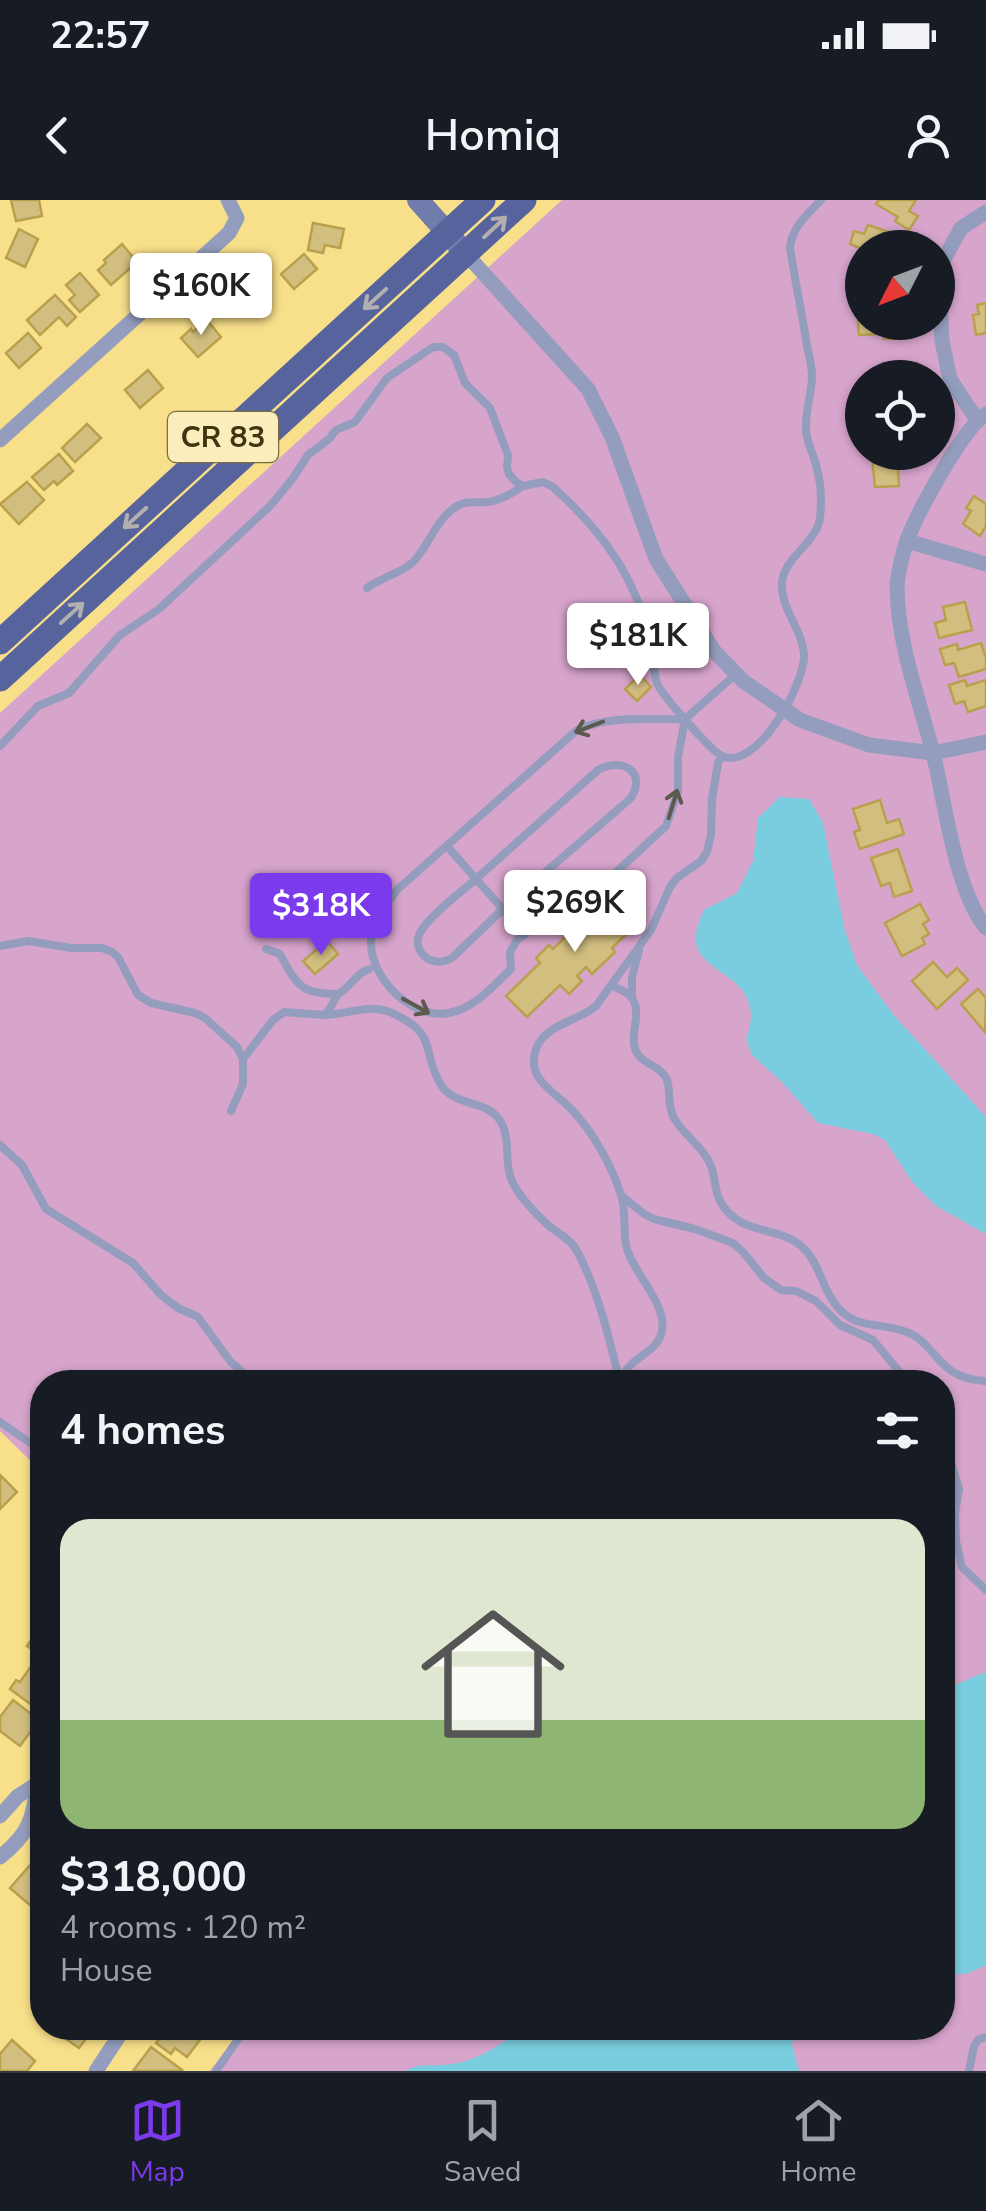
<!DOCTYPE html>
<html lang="en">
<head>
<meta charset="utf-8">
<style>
	:root { --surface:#171b24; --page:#242831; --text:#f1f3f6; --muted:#9ea1a6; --line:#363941; --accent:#7c3aed }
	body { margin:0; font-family:"Nunito Sans",sans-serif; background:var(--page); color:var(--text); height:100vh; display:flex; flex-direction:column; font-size:38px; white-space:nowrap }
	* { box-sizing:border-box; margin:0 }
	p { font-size:32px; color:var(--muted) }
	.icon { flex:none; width:55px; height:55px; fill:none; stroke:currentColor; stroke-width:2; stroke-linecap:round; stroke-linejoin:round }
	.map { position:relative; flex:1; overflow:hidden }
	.drawer { position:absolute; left:30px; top:1170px; width:925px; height:670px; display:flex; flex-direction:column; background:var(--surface); border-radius:40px; box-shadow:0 2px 8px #0004 }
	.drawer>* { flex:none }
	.needle { width:65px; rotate:228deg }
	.buttons { position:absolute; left:845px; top:30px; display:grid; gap:20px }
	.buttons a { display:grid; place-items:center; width:110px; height:110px; border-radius:50%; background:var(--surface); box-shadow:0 2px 8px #0004; font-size:50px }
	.price { position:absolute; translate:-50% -85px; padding:0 22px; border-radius:10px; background:#fff; color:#222; font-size:32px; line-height:65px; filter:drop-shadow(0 2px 5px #0008) }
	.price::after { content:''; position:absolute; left:50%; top:60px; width:30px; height:22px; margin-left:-15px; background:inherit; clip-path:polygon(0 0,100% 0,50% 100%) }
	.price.selected { background:var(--accent); color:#fff }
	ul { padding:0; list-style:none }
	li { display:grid; align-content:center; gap:20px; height:530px; padding:0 30px }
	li+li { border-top:2px solid var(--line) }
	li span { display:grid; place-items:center; height:310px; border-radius:30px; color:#555 }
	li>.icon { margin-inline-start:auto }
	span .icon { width:180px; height:180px; fill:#fffc; stroke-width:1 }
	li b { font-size:42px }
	h2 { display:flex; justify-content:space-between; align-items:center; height:120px; padding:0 30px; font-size:42px }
	.status { display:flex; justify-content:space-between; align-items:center; height:70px; padding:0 50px; background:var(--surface); direction:ltr }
	.status svg { height:28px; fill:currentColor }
	header { display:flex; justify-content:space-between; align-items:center; height:130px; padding:0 30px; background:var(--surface); font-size:45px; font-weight:600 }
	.tabs { display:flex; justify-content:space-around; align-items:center; height:140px; border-top:2px solid var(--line); background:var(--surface); font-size:28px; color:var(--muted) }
	.tabs a { display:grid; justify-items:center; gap:5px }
	.tabs .selected { color:var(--accent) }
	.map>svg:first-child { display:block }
	.green { fill:#d7a4cc; fill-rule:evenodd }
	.water { fill:#79cddf }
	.building { fill:#d2bf80; stroke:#b9a04c; stroke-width:2.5 }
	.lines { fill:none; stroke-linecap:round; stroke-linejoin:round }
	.lane { stroke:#949dbd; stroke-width:8 }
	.street { stroke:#949dbd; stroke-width:15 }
	.secondary { stroke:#707cab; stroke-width:22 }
	.primary { stroke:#57639d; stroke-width:25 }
	.oneway { stroke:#b2afae }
	.oneway2 { stroke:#5d594d }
	.labels { text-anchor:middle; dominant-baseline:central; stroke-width:10; stroke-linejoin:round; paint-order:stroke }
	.shield { fill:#fcedbc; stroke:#786c44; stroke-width:2.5 }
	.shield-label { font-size:30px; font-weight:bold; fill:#3f3511 }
</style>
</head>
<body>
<div class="status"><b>22:57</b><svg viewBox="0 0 49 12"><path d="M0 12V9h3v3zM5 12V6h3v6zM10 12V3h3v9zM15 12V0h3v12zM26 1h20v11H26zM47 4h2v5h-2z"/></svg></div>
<header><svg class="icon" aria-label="back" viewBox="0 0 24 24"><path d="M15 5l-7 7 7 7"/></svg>Homiq<svg class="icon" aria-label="person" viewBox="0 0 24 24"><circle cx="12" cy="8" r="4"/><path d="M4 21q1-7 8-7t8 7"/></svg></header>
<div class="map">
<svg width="986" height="1871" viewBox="0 0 986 1871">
	<rect width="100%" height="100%" fill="#f8df8a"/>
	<path class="green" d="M 562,0 L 986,0 L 986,1871 L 210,1871 L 242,1828 L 942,1828 L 942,1182 L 42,1182 L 42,1272 L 0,1231 L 0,513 ZM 862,48 L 938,48 L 938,122 L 862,122 ZM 862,178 L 938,178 L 938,252 L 862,252 Z"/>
	<g class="water">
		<path d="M 780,597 L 809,599 L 823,623 L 845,731 L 857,765 L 892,813 L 986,917 L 986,1034 L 936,1006 L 913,983 L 885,940 L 873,934 L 818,923 L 781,881 L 752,855 L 746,839 C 770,775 699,777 696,741 C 695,730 700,720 704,710 L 737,693 L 753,661 L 758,618 Z"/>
		<path d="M 986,1472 L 986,1765 L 966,1774 L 943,1774 L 943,1497 L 955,1485 Z"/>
		<path d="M 524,1828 L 795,1828 L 792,1845 L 799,1871 L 405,1871 C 420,1862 436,1867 452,1864 C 479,1861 503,1842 524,1828 Z"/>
	</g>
	<g class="building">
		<path d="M 11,0 L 39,0 L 42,16 L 16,21 Z"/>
		<path d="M 879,0 L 916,0 L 909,11 L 918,16 L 909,30 L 895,21 L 898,17 L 876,4 Z"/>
		<path d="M 313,23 L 344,29 L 340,48 L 325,45 L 323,53 L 308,50 Z"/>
		<path d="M 868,25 L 898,35 L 895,48 L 862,49 L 850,44 L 854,31 L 864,34 Z"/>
		<path d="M 19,29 L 38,39 L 25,67 L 6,58 Z"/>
		<path d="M 122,44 L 137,62 L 111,85 L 98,70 L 106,63 L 104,60 Z"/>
		<path d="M 304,54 L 317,69 L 294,89 L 281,74 Z"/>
		<path d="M 80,73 L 99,95 L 80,112 L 69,100 L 75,95 L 66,85 Z"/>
		<path d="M 55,95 L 76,117 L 67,126 L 59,117 L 40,135 L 27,120 Z"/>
		<path d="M 986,103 L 986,133 L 976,135 L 973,115 L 979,114 L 977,105 Z"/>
		<path d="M 862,110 L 862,122 L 899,122 L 900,138 L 884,139 L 884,134 L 859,135 L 857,111 Z"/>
		<path d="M 207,120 L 221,137 L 198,157 L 181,138 L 191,129 L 193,132 Z"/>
		<path d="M 28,133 L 41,148 L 19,168 L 6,153 Z"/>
		<path d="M 148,170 L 163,188 L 140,208 L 125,190 Z"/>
		<path d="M 87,224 L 101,238 L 75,262 L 62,248 Z"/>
		<path d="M 59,254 L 73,271 L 57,285 L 54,281 L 44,290 L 32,277 Z"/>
		<path d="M 897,256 L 899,286 L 875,287 L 872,258 Z"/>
		<path d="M 27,282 L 44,300 L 19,324 L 0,304 Z"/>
		<path d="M 974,296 L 986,304 L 986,326 L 980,336 L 963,324 L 971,311 L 966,308 Z"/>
		<path d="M 965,402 L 972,430 L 939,438 L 935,423 L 946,420 L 943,407 Z"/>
		<path d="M 981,443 L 986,458 L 986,469 L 959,477 L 954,463 L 945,465 L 940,449 L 957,444 L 958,450 Z"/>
		<path d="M 640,475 L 651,487 L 637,501 L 625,489 Z"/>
		<path d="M 965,480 L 967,486 L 986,480 L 986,506 L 968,512 L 964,501 L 955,504 L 949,485 Z"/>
		<path d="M 880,600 L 887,623 L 899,619 L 904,634 L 860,649 L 854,632 L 860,630 L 853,609 Z"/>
		<path d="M 898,649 L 912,691 L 894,697 L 890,683 L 881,686 L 871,658 Z"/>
		<path d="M 610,693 L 639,722 L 612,748 L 615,752 L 592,774 L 586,767 L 577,776 L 582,781 L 569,794 L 560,785 L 527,817 L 506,796 L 540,763 L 536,758 L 549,745 L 553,749 Z"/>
		<path d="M 920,704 L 929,720 L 923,724 L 929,734 L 922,738 L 925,744 L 902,756 L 885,723 Z"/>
		<path d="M 327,741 L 338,754 L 315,774 L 303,761 Z"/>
		<path d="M 933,762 L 947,777 L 957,768 L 968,780 L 937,809 L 912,781 Z"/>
		<path d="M 978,789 L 986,798 L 985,832 L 961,804 Z"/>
		<path d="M 0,1275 L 17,1292 L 0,1309 Z"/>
		<path d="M 42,1424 L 42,1464 L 37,1460 L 40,1455 L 27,1446 Z"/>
		<path d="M 32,1465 L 42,1473 L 41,1512 L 10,1489 L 16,1480 L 20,1482 Z"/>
		<path d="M 13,1500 L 39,1520 L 20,1546 L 0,1531 L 0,1517 Z"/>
		<path d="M 31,1664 L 42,1674 L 42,1692 L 31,1706 L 10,1688 Z"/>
		<path d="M 60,1828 L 94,1828 L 79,1848 L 66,1839 L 69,1834 Z"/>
		<path d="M 168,1828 L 190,1828 L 202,1837 L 187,1857 L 175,1848 L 171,1854 L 156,1843 Z"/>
		<path d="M 12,1840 L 35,1861 L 27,1871 L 0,1871 L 0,1854 Z"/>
		<path d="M 151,1847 L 182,1870 L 181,1871 L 133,1871 Z"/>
	</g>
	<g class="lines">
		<g class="lane">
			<path d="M 523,286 L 543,282 L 553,287 C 584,315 615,350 632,388 C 641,407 649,426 652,446 C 654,458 653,472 657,483 C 660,493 712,552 722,556 C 757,572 806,482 804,454 C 802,428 780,409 782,382 C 785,356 816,344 820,318 C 822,300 821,282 816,265 C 813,253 806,241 806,229 C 805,211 812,193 812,176 C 812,166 809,155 807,146 C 802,113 795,81 790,48 C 791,28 808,14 821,0"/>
			<path d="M 685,519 C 649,520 611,515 577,530 L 398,689 C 384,706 372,719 371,743 C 371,779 412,820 449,813 C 475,808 492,787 511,769 L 510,752 L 517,740 L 536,726 L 561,723 L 666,626 L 678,591 L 678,557 L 685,519 L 736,474"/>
			<path d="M 0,546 L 38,506 L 69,493 L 120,435 L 159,409 L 271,305 L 293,278 L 308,255 L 329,239 L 336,230 L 355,222 L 387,178 L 433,147 L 443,147 L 454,155 L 465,183 L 490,208 L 508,255 L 507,267 L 509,274 L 516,282 L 523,286 C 513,293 500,301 487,302 C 476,303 467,300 457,306 C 436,319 430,344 414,361 C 403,373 381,377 367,388"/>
			<path d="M 447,646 L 476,679 C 460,693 434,712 423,728 C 407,748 431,772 453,757 L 503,709 L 631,598 C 647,571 622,557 598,570 L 476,679 L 525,734"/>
			<path d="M 0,746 L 28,741 L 71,748 L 102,748 L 112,752 L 118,757 L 138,795 L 151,803 L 195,813 L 205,818 L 237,847 L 243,859"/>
			<path d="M 611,785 C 616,788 621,789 625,792 C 647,806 629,829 635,849 C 640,864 661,865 667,880 C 671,892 667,906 674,918 C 684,936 703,946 711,966 C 716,979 714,991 721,1003 C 742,1036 774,1025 800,1045 C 819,1060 821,1086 835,1104 C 854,1130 878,1122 904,1131 C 939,1143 934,1178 986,1181"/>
			<path d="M 338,794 C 350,788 356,773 369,769"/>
			<path d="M 632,796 L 632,777 L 639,751"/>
			<path d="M 324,815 C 345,815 371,803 392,813 C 440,835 420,850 441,885 C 455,907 484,899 499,919 C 513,939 502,964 514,985 C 522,1000 536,1014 549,1026 C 557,1032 566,1037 573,1045 C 579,1053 583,1063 587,1072 C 603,1109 610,1144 620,1182"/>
			<path d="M 231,911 L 243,884 L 243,859 L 273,820 L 284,812 L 324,815 L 329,810 L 338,794 C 300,794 297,785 280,754 L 266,749"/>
			<path d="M 0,945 L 22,965 L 46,1009 L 133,1063 L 161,1095 L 178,1108 L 198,1117 L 230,1161 L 253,1182"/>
			<path d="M 622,996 L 644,1014 L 654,1019 L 695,1029 L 733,1043 L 744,1053 L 764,1078 L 781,1090 L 796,1091 L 816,1101 L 840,1125 L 873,1140 L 908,1182"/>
			<path d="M 620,1182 C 629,1155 658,1154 662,1131 C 667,1104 635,1075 627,1049 C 622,1032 627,1013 621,995 C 612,966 593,932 572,910 C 556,892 525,880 536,849 C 545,824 577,822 596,806 L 651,730 L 670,687 L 677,678 L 701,661 L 707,652 L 711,635 L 712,599 L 718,563 L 722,556"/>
			<path d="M 0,1222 L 42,1251"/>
			<path d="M 942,1246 L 949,1256 L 959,1289 L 955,1313 L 956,1341 L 962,1367 L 986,1390"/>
			<path d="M 216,1871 L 246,1828"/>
			<path d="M 969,1871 L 974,1846 L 979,1839 L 986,1837"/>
		</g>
		<g class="street">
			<path d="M 466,54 L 588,189 L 612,237 L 656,359 L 714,451 L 743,481 L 800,520 L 869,545 L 933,553 L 986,542"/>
			<path d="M 986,214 C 963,227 915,317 906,343 C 902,357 897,375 897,388 C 898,445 919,499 933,553 C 945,601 955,691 986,728"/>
			<path d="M 977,220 L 950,179 L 942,141 L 938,70 L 961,28 L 986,12"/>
			<path d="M 0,240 L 229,33 L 237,18 L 228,0"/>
			<path d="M 907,341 L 986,364"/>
			<path d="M 0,1616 L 18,1596 L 37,1584 L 40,1578"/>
			<path d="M 0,1657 C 28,1635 34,1619 37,1584"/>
			<path d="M 96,1871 L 121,1833 L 129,1828"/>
		</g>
		<path class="secondary" d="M 418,0 L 459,46"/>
		<g class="primary">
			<path d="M 0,442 L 483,0"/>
			<path d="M 0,479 L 524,0"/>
		</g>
	</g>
	<defs><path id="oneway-shaft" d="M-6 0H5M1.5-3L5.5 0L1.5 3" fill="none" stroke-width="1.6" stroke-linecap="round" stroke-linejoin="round" transform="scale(2.5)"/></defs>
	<g class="oneway">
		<use href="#oneway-shaft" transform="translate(495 27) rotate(-43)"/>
		<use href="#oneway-shaft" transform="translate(375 99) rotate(138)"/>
		<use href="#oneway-shaft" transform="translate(135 318) rotate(138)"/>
		<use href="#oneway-shaft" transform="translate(72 413) rotate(-42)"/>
	</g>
	<g class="oneway2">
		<use href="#oneway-shaft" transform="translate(589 527) rotate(159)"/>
		<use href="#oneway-shaft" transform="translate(673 604) rotate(-73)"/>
		<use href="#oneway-shaft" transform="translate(416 806) rotate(29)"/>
	</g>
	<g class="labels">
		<rect class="shield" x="168" y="212" width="110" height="50" rx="8"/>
		<g class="shield-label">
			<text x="223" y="237">CR 83</text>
		</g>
	</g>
</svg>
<div class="buttons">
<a><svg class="needle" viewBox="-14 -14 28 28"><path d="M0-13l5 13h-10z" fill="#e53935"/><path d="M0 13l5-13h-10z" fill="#9ea1a6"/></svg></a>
<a><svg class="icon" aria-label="locate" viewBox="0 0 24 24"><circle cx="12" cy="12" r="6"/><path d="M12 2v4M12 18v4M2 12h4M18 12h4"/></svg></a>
</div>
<b class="price" style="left:201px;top:138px">$160K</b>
<b class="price" style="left:638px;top:488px">$181K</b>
<b class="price" style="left:575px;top:755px">$269K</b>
<b class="price selected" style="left:321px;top:758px">$318K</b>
<section class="drawer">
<h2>4 homes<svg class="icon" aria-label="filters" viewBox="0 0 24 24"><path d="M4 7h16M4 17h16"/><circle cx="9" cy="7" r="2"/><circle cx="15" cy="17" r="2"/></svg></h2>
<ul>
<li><span style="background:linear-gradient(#dfe7d0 65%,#8fb573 0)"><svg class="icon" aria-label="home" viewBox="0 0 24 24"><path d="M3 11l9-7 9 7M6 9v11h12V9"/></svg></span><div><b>$318,000</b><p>4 rooms · 120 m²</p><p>House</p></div></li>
</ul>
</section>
</div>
<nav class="tabs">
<a class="selected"><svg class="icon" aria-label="map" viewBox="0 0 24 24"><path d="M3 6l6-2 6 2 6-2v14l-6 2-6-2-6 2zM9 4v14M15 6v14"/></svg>Map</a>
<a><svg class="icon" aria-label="saved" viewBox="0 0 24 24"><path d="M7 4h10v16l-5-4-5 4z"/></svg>Saved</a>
<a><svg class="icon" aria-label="home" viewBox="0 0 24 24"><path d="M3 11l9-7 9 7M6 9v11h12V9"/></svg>Home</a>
</nav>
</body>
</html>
